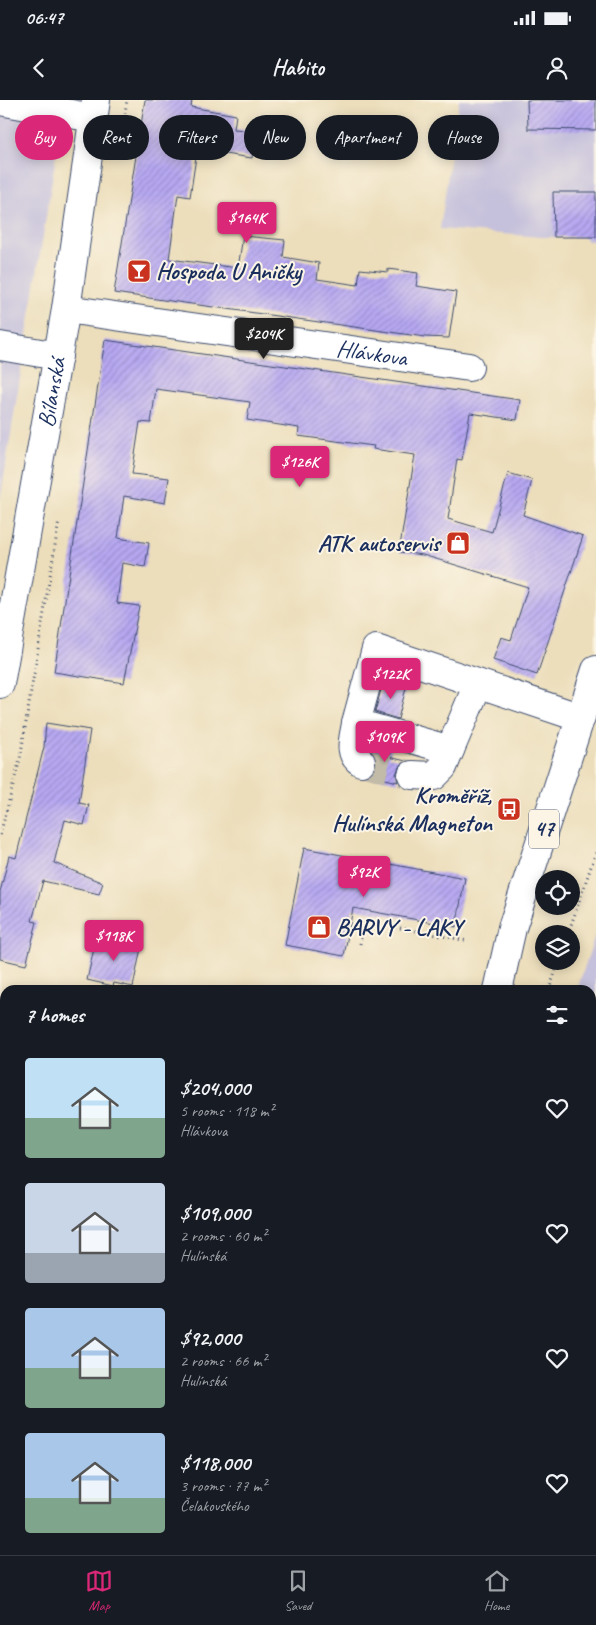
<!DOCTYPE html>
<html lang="en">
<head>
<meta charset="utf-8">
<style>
	:root { --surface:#171b24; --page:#242831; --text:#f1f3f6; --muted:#9ea1a6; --line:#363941; --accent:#db2777 }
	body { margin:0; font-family:Caveat,sans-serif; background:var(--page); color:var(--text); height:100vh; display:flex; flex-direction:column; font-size:19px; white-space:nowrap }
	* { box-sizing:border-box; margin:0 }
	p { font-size:16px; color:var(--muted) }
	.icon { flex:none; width:28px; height:28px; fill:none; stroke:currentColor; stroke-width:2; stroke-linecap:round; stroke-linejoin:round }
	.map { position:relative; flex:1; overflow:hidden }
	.drawer { position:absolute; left:0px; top:885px; width:596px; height:570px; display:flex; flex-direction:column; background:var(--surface); border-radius:15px 15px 0 0; box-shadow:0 2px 12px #0003 }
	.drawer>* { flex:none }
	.hud { position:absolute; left:15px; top:15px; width:566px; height:45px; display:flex; gap:10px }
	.tools { position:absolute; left:535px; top:770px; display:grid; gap:10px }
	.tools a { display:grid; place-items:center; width:45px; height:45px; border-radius:50%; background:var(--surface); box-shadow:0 2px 12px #0003; font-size:25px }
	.price { position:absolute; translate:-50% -42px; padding:0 11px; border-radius:5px; background:var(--accent); color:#fff; font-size:16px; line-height:32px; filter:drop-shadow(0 1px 2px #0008) }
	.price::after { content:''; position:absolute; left:50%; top:30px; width:15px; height:11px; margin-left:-8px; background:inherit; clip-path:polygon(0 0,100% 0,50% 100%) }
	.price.current { background:#222; color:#fff }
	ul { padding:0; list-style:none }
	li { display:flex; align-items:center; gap:15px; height:125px; padding:0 25px }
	li span { display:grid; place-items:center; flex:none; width:140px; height:100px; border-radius:5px; color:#555 }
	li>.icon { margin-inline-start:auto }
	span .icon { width:60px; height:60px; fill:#fffc; stroke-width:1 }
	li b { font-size:21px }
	h2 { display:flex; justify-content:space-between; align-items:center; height:60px; padding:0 25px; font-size:21px }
	.pill { padding:0 18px; border-radius:22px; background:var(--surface); box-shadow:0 2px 12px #0003; font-size:18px; line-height:45px }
	.pill.current { background:var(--accent); color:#fff }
	.status { display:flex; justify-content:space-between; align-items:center; height:35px; padding:0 25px; background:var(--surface); direction:ltr }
	.status svg { height:14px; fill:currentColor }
	header { display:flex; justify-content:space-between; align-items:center; height:65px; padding:0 25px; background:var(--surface); font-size:22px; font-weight:600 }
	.tab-bar { display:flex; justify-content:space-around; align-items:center; height:70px; border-top:1px solid var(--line); background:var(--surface); font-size:14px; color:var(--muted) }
	.tab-bar a { display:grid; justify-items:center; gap:2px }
	.tab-bar .current { color:var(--accent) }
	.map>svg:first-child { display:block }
	.industrial { fill:#c5c0db }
	.garden { fill:#a7cc75; stroke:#617e6a }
	.building { fill:url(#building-hatch) }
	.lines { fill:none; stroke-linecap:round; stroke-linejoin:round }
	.minor-tunnel { stroke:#c2bba8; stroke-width:28; stroke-dasharray:28 14; stroke-linecap:butt }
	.minor-casing { stroke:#3a496c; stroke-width:30 }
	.major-casing { stroke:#3a496c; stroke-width:30 }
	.path { stroke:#3a496c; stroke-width:3; stroke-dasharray:1 4; stroke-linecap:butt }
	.minor { stroke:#fff; stroke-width:28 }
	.major { stroke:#fff; stroke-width:28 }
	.labels { text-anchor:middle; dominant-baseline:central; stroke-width:4; stroke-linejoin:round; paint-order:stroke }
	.shield { fill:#fcf5e5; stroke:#5e6a86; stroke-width:1 }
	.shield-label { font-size:22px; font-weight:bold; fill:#1b2f5e }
	.poi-label { font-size:24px; font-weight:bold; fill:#1b2f5e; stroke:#fcf5e5; text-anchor:start }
	.street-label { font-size:24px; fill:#1b2f5e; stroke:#fcf5e5 }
</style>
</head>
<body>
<div class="status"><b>06:47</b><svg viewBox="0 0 49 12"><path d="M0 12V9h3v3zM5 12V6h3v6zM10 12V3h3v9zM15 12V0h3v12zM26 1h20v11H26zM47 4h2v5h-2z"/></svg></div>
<header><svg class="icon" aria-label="back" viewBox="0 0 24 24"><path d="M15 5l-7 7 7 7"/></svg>Habito<svg class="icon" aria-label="person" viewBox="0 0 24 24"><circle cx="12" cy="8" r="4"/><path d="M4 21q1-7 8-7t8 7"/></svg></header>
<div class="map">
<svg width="596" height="1455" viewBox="0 0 596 1455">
	<defs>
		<pattern id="building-hatch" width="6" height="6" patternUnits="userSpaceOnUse" patternTransform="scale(1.25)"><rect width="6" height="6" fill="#b7a8f2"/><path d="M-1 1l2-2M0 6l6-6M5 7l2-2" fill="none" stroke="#9489c7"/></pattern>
	</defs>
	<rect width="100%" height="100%" fill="#fcf5e5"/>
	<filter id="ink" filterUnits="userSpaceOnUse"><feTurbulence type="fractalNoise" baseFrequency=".02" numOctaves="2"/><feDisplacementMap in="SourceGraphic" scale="10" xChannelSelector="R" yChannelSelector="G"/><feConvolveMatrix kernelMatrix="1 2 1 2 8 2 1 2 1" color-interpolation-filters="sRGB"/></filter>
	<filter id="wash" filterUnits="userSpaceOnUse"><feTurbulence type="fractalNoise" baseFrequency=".0096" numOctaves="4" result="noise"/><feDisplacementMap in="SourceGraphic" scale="20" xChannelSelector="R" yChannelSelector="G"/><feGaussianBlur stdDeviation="1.12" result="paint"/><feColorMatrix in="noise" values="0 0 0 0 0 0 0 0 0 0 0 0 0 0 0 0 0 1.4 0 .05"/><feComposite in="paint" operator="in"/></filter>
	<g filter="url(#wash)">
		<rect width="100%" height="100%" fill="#ecdebb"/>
		<g class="industrial">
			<path d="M 0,0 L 65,0 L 0,401 Z"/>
			<path d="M 459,0 L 596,0 L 596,141 L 586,141 L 585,137 L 541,137 L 440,129 Z"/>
			<path d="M 596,832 L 596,921 L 591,920 L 591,890 L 577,890 Z"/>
			<path d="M 0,1333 L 5,1335 L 5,1450 L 327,1450 L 327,1455 L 0,1455 Z"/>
		</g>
		<path class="garden" d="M 0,1223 L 5,1224 L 5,1287 L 0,1286 Z"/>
		<g id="blocks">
			<g class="building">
				<path d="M 145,0 L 192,0 L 191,7 L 236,15 L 234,29 L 256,31 L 252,58 L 197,50 L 190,97 L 178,95 L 169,159 L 238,168 L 243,136 L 285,140 L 283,157 L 319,163 L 317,179 L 358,185 L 360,169 L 388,172 L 388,169 L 418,173 L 416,186 L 456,192 L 449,238 L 425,237 L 114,193 Z"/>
				<path d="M 527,0 L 596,0 L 596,30 L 528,29 Z"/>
				<path d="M 553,92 L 596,92 L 596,137 L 554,137 Z"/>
				<path d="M 105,240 L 520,300 L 517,320 L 470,313 L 462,360 L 457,359 L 448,419 L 492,432 L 508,373 L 532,380 L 523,415 L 583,436 L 537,575 L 493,560 L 501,537 L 511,540 L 528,487 L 423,455 L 399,452 L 415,355 L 373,349 L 374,346 L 298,336 L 299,328 L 247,320 L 250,302 L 156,289 L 151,323 L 140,322 L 132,374 L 169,378 L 165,403 L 124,396 L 118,438 L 149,443 L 145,467 L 122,463 L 117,503 L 139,506 L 124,583 L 54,572 Z"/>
				<path d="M 383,582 L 406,588 L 398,619 L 375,612 Z"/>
				<path d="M 46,623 L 90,630 L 79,703 L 89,705 L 84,725 L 65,720 L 54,763 L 103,783 L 99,794 L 43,781 L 32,821 L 37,822 L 26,865 L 0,859 L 0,792 L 9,756 L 16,758 L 44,647 Z"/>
				<path d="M 368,643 L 391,649 L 389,657 L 406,661 L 399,667 L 396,674 L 398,682 L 369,675 L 376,664 L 375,656 L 368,648 Z"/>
				<path d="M 304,748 L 465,778 L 456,827 L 353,808 L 344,856 L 285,845 Z"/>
				<path d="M 97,835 L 123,840 L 122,844 L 141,848 L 133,887 L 114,883 L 113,886 L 87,880 Z"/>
			</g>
		</g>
	</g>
	<g filter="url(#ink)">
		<use href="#blocks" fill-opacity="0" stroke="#3a496c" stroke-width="1"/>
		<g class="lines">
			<path class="minor-tunnel" d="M 361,662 L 412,675"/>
			<g class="minor-casing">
				<g id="minor">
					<path d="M 0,1 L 93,18"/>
					<path id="s1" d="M 66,209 L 469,267"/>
					<path d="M 0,246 L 58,256"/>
					<path id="s2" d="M 0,584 L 66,209 L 96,0"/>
					<path d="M 478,584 L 450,650 L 356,623 L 376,549 L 581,618"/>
					<path d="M 356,623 C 354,638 347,653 361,662"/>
					<path d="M 412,675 L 434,676 L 443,667 L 450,650"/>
					<path d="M 591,995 L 596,996"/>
					<path d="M 0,1035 L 5,1036"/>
					<path d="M 591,1063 L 596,1064"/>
					<path d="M 591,1300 L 596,1301"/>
					<path d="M 591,1369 L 596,1370"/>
					<path d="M 591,1441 L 596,1442"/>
				</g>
			</g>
			<g class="major-casing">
				<g id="major">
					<path d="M 498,890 L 512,828 L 596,570"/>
					<path d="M 591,1172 L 596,1173"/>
					<path d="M 461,1455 L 461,1450"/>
				</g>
			</g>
			<g class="path">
				<path d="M 120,43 L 127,0"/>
				<path d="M 0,735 L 20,659 L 59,421"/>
				<path d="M 568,834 L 596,752"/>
				<path d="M 360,844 L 364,821 L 468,841"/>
				<path d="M 549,890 L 559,861"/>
				<path d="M 591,950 L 596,952"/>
				<path d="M 422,1455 L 423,1450"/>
				<path d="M 492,1455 L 492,1450"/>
			</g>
			<use href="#minor" class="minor"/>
			<use href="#major" class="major"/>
		</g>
	</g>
	<defs>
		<g id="bar-square" transform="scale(1.25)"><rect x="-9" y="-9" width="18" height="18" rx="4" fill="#c8321e" stroke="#fcf5e5"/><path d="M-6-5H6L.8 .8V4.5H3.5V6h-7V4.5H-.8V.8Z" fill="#fff"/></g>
		<g id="shop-square" transform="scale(1.25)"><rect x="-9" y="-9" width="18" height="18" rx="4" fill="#c8321e" stroke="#fcf5e5"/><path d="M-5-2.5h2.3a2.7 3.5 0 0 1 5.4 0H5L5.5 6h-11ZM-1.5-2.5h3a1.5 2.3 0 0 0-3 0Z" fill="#fff"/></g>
		<g id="bus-square" transform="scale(1.25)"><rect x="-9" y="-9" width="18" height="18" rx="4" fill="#c8321e" stroke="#fcf5e5"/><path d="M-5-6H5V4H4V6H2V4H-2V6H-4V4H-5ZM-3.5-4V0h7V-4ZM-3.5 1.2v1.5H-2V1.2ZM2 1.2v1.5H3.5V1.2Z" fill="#fff"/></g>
	</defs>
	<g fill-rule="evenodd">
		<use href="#bar-square" x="139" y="171"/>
		<use href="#shop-square" x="458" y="443"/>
		<use href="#bus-square" x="509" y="709"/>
		<use href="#shop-square" x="319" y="827"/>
	</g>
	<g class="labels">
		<rect class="shield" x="529" y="709.5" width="30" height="39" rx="4"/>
		<g class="shield-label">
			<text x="544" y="729">47</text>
		</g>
		<g class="poi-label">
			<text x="156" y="171">Hospoda U Aničky</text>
			<text x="440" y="443" text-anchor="end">ATK autoservis</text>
			<text x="492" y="695" text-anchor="end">Kroměříž,<tspan x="492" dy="28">Hulínská Magneton</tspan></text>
			<text x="336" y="827">BARVY - LAKY</text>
		</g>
		<g class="street-label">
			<text stroke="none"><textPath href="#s1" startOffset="309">Hlávkova</textPath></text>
			<text stroke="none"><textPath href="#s2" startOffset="296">Bílanská</textPath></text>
		</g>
	</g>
</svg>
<div class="tools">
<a><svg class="icon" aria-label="locate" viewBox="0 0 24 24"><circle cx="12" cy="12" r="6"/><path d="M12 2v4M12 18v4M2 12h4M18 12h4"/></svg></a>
<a><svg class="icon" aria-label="layers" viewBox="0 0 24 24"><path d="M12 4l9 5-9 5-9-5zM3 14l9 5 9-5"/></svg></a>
</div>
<b class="price" style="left:247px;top:144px">$164K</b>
<b class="price current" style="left:264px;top:260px">$204K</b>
<b class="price" style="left:300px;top:388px">$126K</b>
<b class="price" style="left:391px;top:600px">$122K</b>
<b class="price" style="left:385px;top:663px">$109K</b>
<b class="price" style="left:364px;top:798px">$92K</b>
<b class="price" style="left:114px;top:862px">$118K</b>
<div class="hud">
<a class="pill current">Buy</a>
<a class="pill">Rent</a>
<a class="pill">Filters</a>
<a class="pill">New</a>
<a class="pill">Apartment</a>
<a class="pill">House</a>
</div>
<section class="drawer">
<h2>7 homes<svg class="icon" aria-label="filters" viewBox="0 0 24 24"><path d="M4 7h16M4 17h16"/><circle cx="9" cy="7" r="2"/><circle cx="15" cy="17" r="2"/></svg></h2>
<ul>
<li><span style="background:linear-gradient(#bfe0f5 60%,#7fa58c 0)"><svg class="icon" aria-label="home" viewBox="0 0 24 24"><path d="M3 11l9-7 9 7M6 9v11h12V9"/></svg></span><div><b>$204,000</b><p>5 rooms · 118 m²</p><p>Hlávkova</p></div><svg class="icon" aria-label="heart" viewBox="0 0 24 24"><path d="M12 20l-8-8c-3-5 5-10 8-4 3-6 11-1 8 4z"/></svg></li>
<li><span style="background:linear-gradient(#c9d6e8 70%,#9aa5b1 0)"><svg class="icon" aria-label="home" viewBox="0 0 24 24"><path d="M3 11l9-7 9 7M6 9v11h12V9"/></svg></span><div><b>$109,000</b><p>2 rooms · 60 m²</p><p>Hulínská</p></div><svg class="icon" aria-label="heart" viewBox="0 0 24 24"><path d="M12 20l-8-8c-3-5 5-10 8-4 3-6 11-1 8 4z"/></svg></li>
<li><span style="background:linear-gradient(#a9c7e8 60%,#7fa58c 0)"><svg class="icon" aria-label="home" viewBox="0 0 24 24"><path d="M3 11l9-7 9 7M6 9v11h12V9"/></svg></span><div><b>$92,000</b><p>2 rooms · 66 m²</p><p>Hulínská</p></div><svg class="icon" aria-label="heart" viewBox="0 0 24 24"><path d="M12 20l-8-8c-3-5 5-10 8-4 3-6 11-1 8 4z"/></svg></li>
<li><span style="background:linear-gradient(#a9c7e8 65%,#7fa58c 0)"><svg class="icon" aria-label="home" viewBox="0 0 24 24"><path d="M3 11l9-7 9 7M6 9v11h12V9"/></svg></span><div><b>$118,000</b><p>3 rooms · 77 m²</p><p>Čelakovského</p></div><svg class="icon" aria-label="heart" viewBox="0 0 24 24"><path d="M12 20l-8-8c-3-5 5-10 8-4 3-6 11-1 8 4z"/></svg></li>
</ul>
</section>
</div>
<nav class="tab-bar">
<a class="current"><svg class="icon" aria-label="map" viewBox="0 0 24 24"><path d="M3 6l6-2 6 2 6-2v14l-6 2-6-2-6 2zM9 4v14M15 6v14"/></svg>Map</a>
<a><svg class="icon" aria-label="saved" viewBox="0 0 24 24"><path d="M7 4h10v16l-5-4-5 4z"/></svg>Saved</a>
<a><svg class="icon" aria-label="home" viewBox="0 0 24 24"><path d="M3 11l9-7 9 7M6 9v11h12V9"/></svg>Home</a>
</nav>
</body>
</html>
